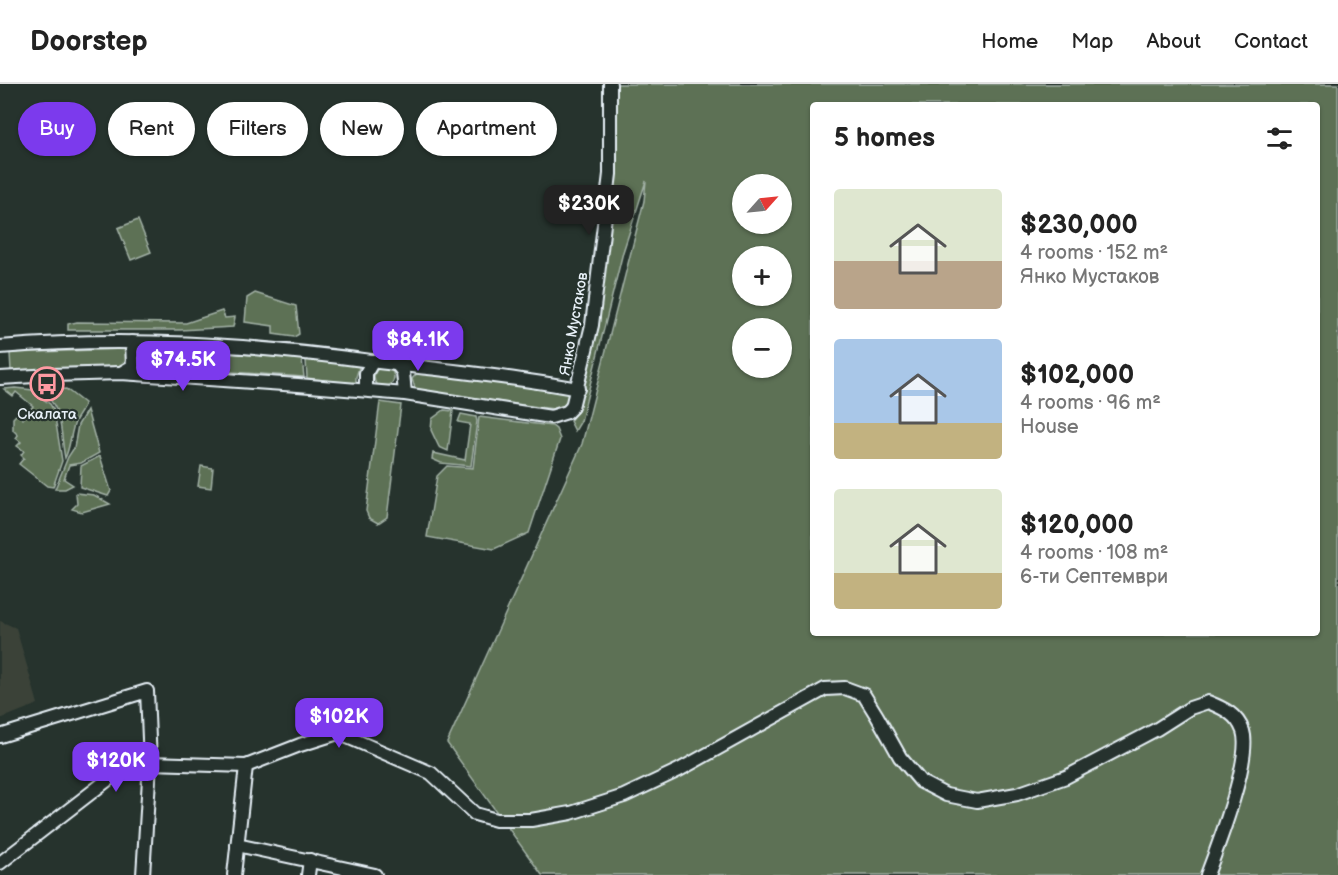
<!DOCTYPE html>
<html lang="en">
<head>
<meta charset="utf-8">
<style>
	:root { --surface:#fff; --page:#f6f6f6; --text:#222; --muted:#767676; --line:#e0e0e0; --accent:#7c3aed }
	body { margin:0; font-family:"Balsamiq Sans",sans-serif; background:var(--page); color:var(--text); height:100vh; display:flex; flex-direction:column; font-size:22px; white-space:nowrap }
	* { box-sizing:border-box; margin:0 }
	p { font-size:20px; color:var(--muted) }
	.icon { flex:none; width:33px; height:33px; fill:none; stroke:currentColor; stroke-width:2; stroke-linecap:round; stroke-linejoin:round }
	.map { position:relative; flex:1; overflow:hidden }
	.details { position:absolute; left:810px; top:18px; width:510px; height:534px; display:flex; flex-direction:column; background:var(--surface); border-radius:6px; box-shadow:0 2px 4px #0004 }
	.details>* { flex:none }
	.guide { position:absolute; left:18px; top:18px; width:570px; height:54px; display:flex; gap:12px }
	.needle { width:39px; rotate:63deg }
	.controls { position:absolute; left:732px; top:90px; display:grid; gap:12px }
	.controls a { display:grid; place-items:center; width:60px; height:60px; border-radius:50%; background:var(--surface); box-shadow:0 2px 4px #0004; font-size:30px }
	.price { position:absolute; translate:-50% -51px; padding:0 14px; border-radius:12px; background:var(--accent); color:#fff; font-size:20px; line-height:39px; filter:drop-shadow(0 2px 3px #0008) }
	.price::after { content:''; position:absolute; left:50%; top:36px; width:18px; height:14px; margin-left:-9px; background:inherit; clip-path:polygon(0 0,100% 0,50% 100%) }
	.price.active { background:#222; color:#fff }
	ul { padding:0; list-style:none }
	li { display:flex; align-items:center; gap:18px; height:150px; padding:0 24px }
	li span { display:grid; place-items:center; flex:none; width:168px; height:120px; border-radius:6px; color:#555 }
	li>.icon { margin-inline-start:auto }
	span .icon { width:72px; height:72px; fill:#fffc; stroke-width:1 }
	li b { font-size:26px }
	h2 { display:flex; justify-content:space-between; align-items:center; height:72px; padding:0 24px; font-size:26px }
	.pill { padding:0 21px; border-radius:27px; background:var(--surface); box-shadow:0 2px 4px #0004; font-size:21px; line-height:54px }
	.pill.active { background:var(--accent); color:#fff }
	header { display:flex; align-items:center; gap:36px; box-sizing:border-box; height:84px; padding:0 30px; background:var(--surface); border-bottom:2px solid var(--line) }
	header strong { font-size:28px }
	nav { display:flex; gap:33px; margin-inline-start:auto; font-size:21px }
	.map>svg:first-child { display:block }
	.built { fill:#3b4339 }
	.green { fill:#5d7154; stroke:#a2b1a6; stroke-width:1.5; fill-rule:evenodd }
	.lines { fill:none; stroke-linecap:round; stroke-linejoin:round }
	.minor-casing { stroke:#e8f1f8; stroke-width:16 }
	.minor { stroke:#26332d; stroke-width:12 }
	.labels { text-anchor:middle; dominant-baseline:central; stroke-width:4.5; stroke-linejoin:round; paint-order:stroke }
	.street-label { font-size:15px; fill:#e8f1f8; stroke:#26332d }
	.poi-label { font-size:15px; fill:#e8f1f8; stroke:#26332d }
</style>
</head>
<body>
<header>
<strong>Doorstep</strong>
<nav><a>Home</a><a>Map</a><a>About</a><a>Contact</a></nav>
</header>
<div class="map">
<svg width="1338" height="791" viewBox="0 0 1338 791">
	<rect width="100%" height="100%" fill="#26332d"/>
	<filter id="ink" filterUnits="userSpaceOnUse"><feTurbulence type="fractalNoise" baseFrequency=".0167" numOctaves="2"/><feDisplacementMap in="SourceGraphic" scale="12" xChannelSelector="R" yChannelSelector="G"/><feConvolveMatrix kernelMatrix="1 2 1 2 8 2 1 2 1" color-interpolation-filters="sRGB"/></filter>
	<g filter="url(#ink)">
		<path class="built" d="M 0,537 L 16,544 L 38,620 L 0,635 Z"/>
		<g class="green">
			<path d="M 612,0 L 1338,0 L 1338,791 L 542,791 L 447,659 L 582,360 L 644,117 L 646,97 L 623,168 L 581,337 L 575,347 L 570,337 L 576,328 L 606,161 ZM 813,21 L 1317,21 L 1317,549 L 813,549 ZM 742,100 L 782,100 L 782,140 L 742,140 ZM 742,172 L 782,172 L 782,212 L 742,212 ZM 742,244 L 782,244 L 782,284 L 742,284 Z"/>
			<path d="M 138,136 L 151,168 L 131,176 L 118,144 Z"/>
			<path d="M 255,209 L 296,222 L 299,250 L 294,253 L 273,250 L 273,242 L 245,238 L 247,214 Z"/>
			<path d="M 222,227 L 225,234 L 235,233 L 233,243 L 180,246 L 68,246 L 68,240 L 77,238 L 186,239 Z"/>
			<path d="M 136,264 L 200,267 L 200,286 L 136,284 Z"/>
			<path d="M 123,265 L 127,267 L 129,278 L 122,282 L 11,287 L 10,269 Z"/>
			<path d="M 204,267 L 302,275 L 304,293 L 203,286 Z"/>
			<path d="M 306,276 L 360,280 L 356,293 L 356,300 L 307,294 Z"/>
			<circle cx="384" cy="293" r="10"/>
			<path d="M 423,287 L 565,307 L 569,311 L 569,321 L 561,326 L 420,307 L 415,304 L 412,295 L 417,289 Z"/>
			<path d="M 15,304 L 42,307 L 42,314 L 50,320 L 54,327 L 62,377 L 53,403 L 47,402 L 19,380 L 24,374 L 21,371 L 24,367 L 17,362 L 21,358 L 16,354 L 18,351 L 13,346 L 13,334 L 17,330 L 23,335 L 33,322 L 16,308 L 13,312 L 4,305 Z"/>
			<path d="M 66,305 L 84,319 C 84,326 79,330 76,336 C 70,348 71,362 65,374 C 61,355 63,326 47,313 L 47,307 Z"/>
			<path d="M 380,318 L 401,321 L 387,433 L 378,439 L 369,434 L 366,427 Z"/>
			<path d="M 87,326 L 99,369 L 81,379 L 69,381 L 64,395 L 73,401 L 65,405 L 55,405 L 68,373 L 74,364 L 78,341 Z"/>
			<path d="M 444,326 L 453,327 L 448,367 L 439,363 L 431,346 L 432,335 Z"/>
			<path d="M 461,330 L 476,333 L 477,337 L 471,382 L 441,379 L 432,375 L 433,369 L 465,376 L 470,340 L 458,338 Z"/>
			<path d="M 479,333 L 552,342 L 556,345 L 560,355 L 529,449 L 494,465 L 427,453 L 437,392 L 447,382 L 473,384 Z"/>
			<path d="M 100,372 L 111,407 L 108,412 L 80,403 L 81,382 Z"/>
			<path d="M 201,382 L 213,384 L 211,404 L 198,402 Z"/>
			<path d="M 76,409 L 94,411 L 110,420 L 82,428 L 72,425 L 77,420 Z"/>
		</g>
		<g class="lines">
			<g class="minor-casing">
				<g id="minor">
					<path d="M 0,263 C 127,252 245,260 371,277 C 440,286 509,292 578,305"/>
					<path d="M 396,279 L 403,288 L 405,310"/>
					<path d="M 121,289 L 133,282 L 132,258"/>
					<path d="M 0,294 L 52,291 L 121,289 L 298,301 L 405,310 L 551,333 L 567,328 L 572,323 L 592,241 L 610,90 L 610,0"/>
					<path d="M 366,306 L 366,289 L 373,277"/>
					<path d="M 0,652 L 147,607 L 150,679 L 143,791"/>
					<path d="M 237,761 L 375,791"/>
					<path d="M 0,779 L 127,681 L 150,679 L 246,682 L 300,661 L 338,649 L 431,689 L 475,730 L 496,736 L 531,736 L 571,729 L 624,712 L 679,686 L 825,605 L 845,604 L 864,611 L 877,632 L 900,673 L 921,698 L 946,711 L 977,717 L 1017,710 L 1066,693 L 1157,645 L 1190,624 L 1208,618 C 1223,624 1237,630 1243,647 C 1252,674 1218,762 1207,791"/>
					<path d="M 234,791 L 246,682"/>
					<path d="M 308,791 L 310,776"/>
				</g>
			</g>
			<use href="#minor" class="minor"/>
		</g>
	</g>
	<defs>
		<g id="bus-ring" transform="scale(1.725)"><circle r="9.5" fill="#26332d" stroke="#ff9aa2" stroke-width="1.5"/><path d="M-5-6H5V4H4V6H2V4H-2V6H-4V4H-5ZM-3.5-4V0h7V-4ZM-3.5 1.2v1.5H-2V1.2ZM2 1.2v1.5H3.5V1.2Z" fill="#ff9aa2"/></g>
	</defs>
	<g fill-rule="evenodd">
		<use href="#bus-ring" x="47" y="300"/>
	</g>
	<g class="labels">
		<g class="street-label">
			<text transform="translate(574 240) rotate(-80)">Янко Мустаков</text>
		</g>
		<g class="poi-label">
			<text x="47" y="330">Скалата</text>
		</g>
	</g>
</svg>
<div class="controls">
<a><svg class="needle" viewBox="-14 -14 28 28"><path d="M0-13l5 13h-10z" fill="#e53935"/><path d="M0 13l5-13h-10z" fill="#767676"/></svg></a>
<a>+</a>
<a>−</a>
</div>
<b class="price active" style="left:589px;top:152px">$230K</b>
<b class="price" style="left:418px;top:288px">$84.1K</b>
<b class="price" style="left:183px;top:308px">$74.5K</b>
<b class="price" style="left:339px;top:665px">$102K</b>
<b class="price" style="left:116px;top:709px">$120K</b>
<div class="guide">
<a class="pill active">Buy</a>
<a class="pill">Rent</a>
<a class="pill">Filters</a>
<a class="pill">New</a>
<a class="pill">Apartment</a>
</div>
<section class="details">
<h2>5 homes<svg class="icon" aria-label="filters" viewBox="0 0 24 24"><path d="M4 7h16M4 17h16"/><circle cx="9" cy="7" r="2"/><circle cx="15" cy="17" r="2"/></svg></h2>
<ul>
<li><span style="background:linear-gradient(#dfe7d0 60%,#b9a48a 0)"><svg class="icon" aria-label="home" viewBox="0 0 24 24"><path d="M3 11l9-7 9 7M6 9v11h12V9"/></svg></span><div><b>$230,000</b><p>4 rooms · 152 m²</p><p>Янко Мустаков</p></div></li>
<li><span style="background:linear-gradient(#a9c7e8 70%,#c2b280 0)"><svg class="icon" aria-label="home" viewBox="0 0 24 24"><path d="M3 11l9-7 9 7M6 9v11h12V9"/></svg></span><div><b>$102,000</b><p>4 rooms · 96 m²</p><p>House</p></div></li>
<li><span style="background:linear-gradient(#dfe7d0 70%,#c2b280 0)"><svg class="icon" aria-label="home" viewBox="0 0 24 24"><path d="M3 11l9-7 9 7M6 9v11h12V9"/></svg></span><div><b>$120,000</b><p>4 rooms · 108 m²</p><p>6-ти Септември</p></div></li>
</ul>
</section>
</div>
</body>
</html>
